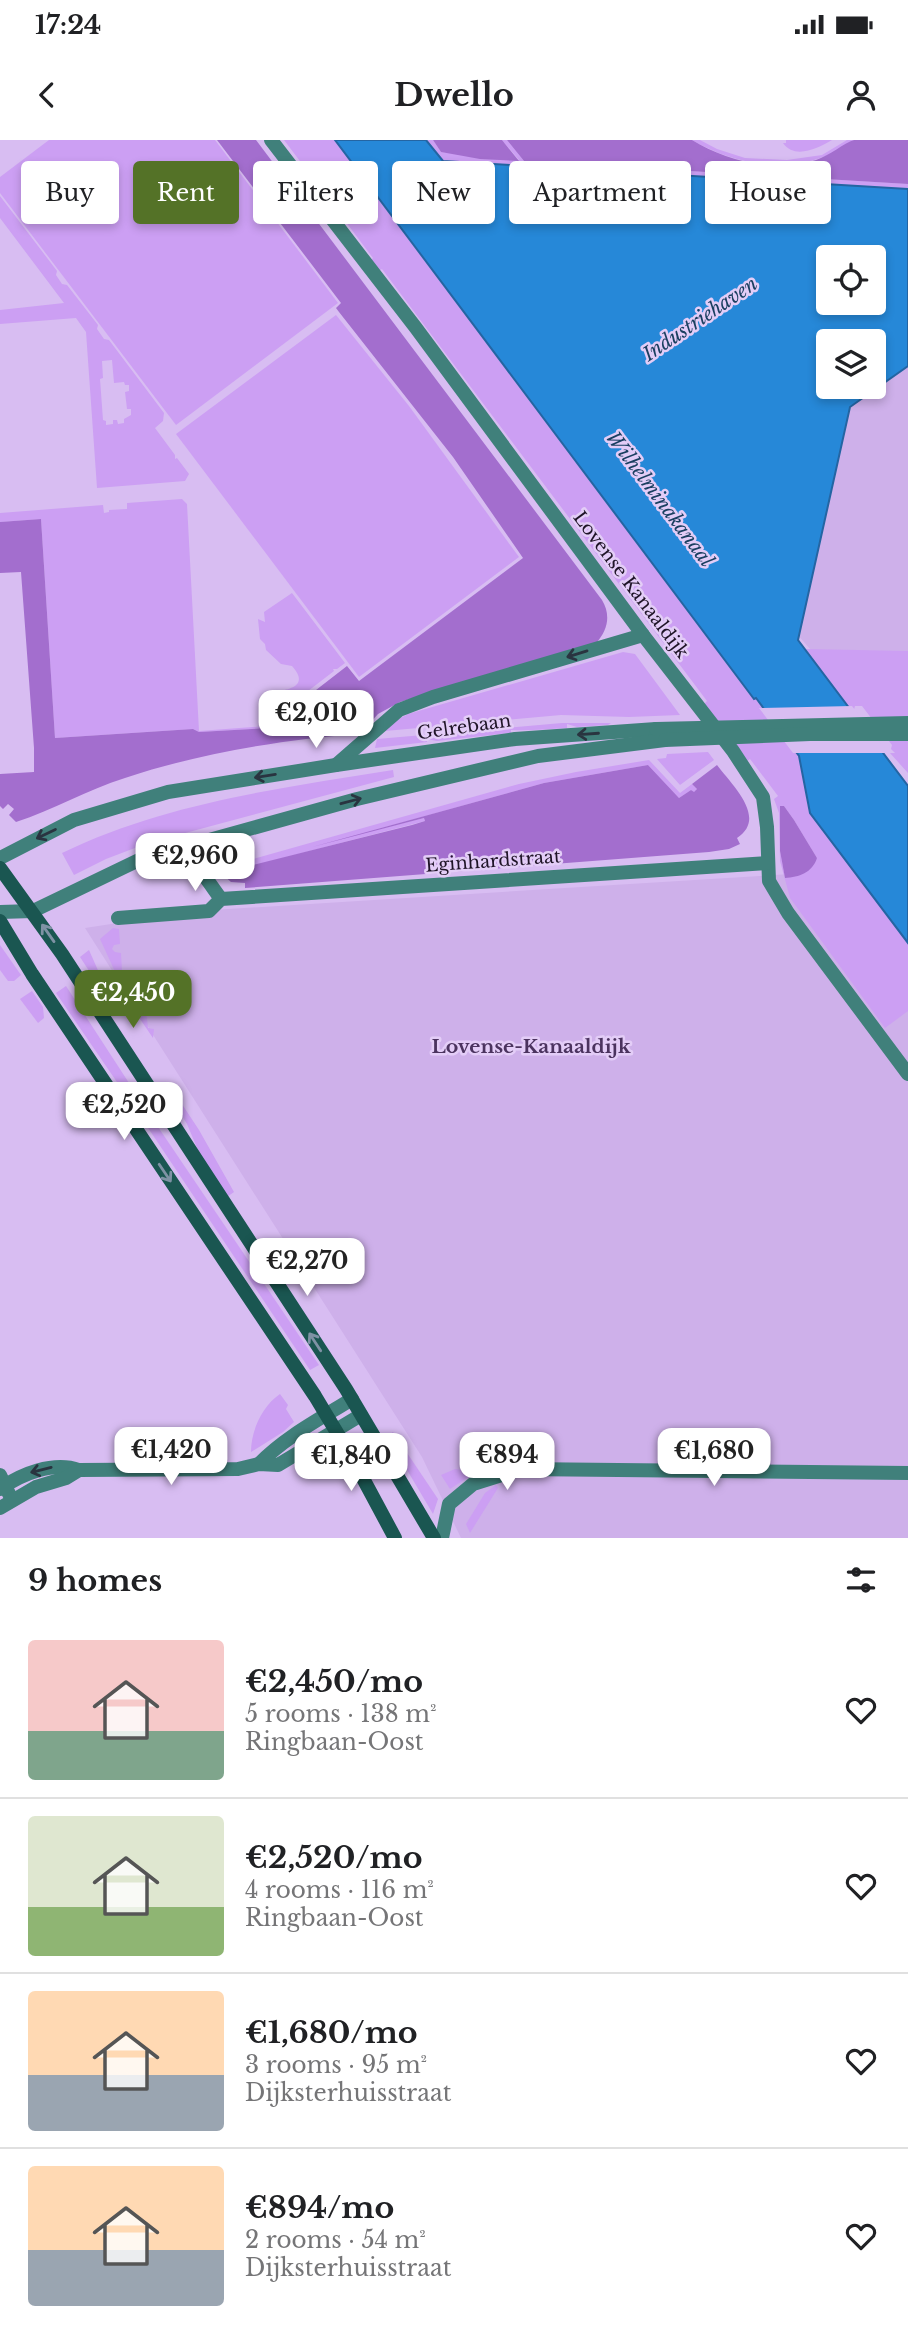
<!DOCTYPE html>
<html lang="en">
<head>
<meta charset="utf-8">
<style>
	:root { --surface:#fff; --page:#f6f6f6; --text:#202124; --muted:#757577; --line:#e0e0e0; --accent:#547227 }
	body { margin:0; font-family:"Libre Baskerville",serif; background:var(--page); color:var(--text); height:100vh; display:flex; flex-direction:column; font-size:26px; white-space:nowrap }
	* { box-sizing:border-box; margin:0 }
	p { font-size:23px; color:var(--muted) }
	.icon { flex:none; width:38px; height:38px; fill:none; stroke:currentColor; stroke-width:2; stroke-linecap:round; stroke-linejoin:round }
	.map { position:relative; height:1398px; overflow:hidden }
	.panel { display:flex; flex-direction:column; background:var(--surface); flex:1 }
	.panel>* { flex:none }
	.banner { position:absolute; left:21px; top:21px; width:866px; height:63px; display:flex; gap:14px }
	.controls { position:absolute; left:816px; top:105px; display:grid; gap:14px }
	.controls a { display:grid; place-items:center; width:70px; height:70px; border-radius:7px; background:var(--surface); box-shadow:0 4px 10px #0003; font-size:35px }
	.price { position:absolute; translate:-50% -60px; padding:0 16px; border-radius:14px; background:#fff; color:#222; font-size:23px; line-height:46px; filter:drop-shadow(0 2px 4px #0008) }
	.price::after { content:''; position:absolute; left:50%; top:42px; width:21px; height:16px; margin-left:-10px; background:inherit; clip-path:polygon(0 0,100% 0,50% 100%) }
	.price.on { background:var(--accent); color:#fff }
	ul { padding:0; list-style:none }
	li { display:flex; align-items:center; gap:21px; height:175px; padding:0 28px }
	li+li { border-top:2px solid var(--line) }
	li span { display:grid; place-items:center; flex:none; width:196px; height:140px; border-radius:7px; color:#555 }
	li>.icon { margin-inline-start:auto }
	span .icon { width:84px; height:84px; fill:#fffc; stroke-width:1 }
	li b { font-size:30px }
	h2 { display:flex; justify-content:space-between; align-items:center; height:84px; padding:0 28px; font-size:30px }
	.pill { padding:0 24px; border-radius:7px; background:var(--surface); box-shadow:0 4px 10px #0003; font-size:24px; line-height:63px }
	.pill.on { background:var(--accent); color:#fff }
	.status { display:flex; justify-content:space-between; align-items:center; height:49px; padding:0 35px; background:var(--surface); direction:ltr }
	.status svg { height:19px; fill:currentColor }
	header { display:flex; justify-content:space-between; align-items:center; height:91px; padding:0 28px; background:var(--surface); font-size:32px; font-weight:700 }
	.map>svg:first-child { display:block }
	.built { fill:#ceb0ea }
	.green { fill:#cc9ff3; fill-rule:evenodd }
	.forest { fill:#a36ece }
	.water { fill:#2688d8; stroke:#2465a3; stroke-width:2; fill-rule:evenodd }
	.pier { fill:#d8bdf2 }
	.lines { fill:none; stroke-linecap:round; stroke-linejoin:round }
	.minor { stroke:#40807b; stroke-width:14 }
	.tertiary { stroke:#40807b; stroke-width:14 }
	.secondary { stroke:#1a5651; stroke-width:14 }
	.tertiary-bridge { stroke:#40807b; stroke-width:14 }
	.oneway { stroke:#293440 }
	.oneway2 { stroke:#7e92a4 }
	.labels { text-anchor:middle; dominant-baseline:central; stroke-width:5; stroke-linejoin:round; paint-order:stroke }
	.street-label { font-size:18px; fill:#1f1427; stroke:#e3cdf7 }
	.water-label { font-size:19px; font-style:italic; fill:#1a3f60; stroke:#e3cdf7 }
	.neighbourhood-label { font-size:19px; font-weight:bold; fill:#4b335f; stroke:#e3cdf7 }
</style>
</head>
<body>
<div class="status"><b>17:24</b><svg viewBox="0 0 49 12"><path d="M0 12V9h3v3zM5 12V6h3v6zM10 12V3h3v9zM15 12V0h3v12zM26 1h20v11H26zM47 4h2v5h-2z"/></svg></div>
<header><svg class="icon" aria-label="back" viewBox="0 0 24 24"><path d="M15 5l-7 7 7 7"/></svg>Dwello<svg class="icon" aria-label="person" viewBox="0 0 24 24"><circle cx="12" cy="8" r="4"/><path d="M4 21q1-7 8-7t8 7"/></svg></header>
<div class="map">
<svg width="908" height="1398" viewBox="0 0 908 1398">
	<rect width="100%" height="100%" fill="#d8bdf2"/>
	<g class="built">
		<path d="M 908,198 L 908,513 L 811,510 L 797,494 L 835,247 L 873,247 Z"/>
		<path d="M 839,731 L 908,820 L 908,1398 L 461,1398 L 422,1317 L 85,788 L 196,771 Z"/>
	</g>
	<g class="green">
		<path d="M 49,0 L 215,0 L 338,163 L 176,285 L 0,53 L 0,37 Z"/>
		<path d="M 284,0 L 334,0 L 753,559 L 755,558 L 799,616 L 809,672 L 908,803 L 908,871 L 885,888 L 790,758 L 780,721 L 779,673 L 774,659 L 778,656 L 775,652 L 750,619 L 747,621 L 704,564 L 707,561 L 382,129 L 378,131 L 370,121 L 373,118 ZM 780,666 L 784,666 L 794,680 L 817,718 C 807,728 800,737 785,738 L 780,711 Z"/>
		<path d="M 427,0 L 433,0 L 441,12 L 519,20 L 502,0 L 507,0 L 524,21 L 908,44 L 908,49 L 443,21 Z"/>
		<path d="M 692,0 L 700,0 L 717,9 L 745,18 L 787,20 L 822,15 L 847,0 L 854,0 C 805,37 742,29 692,0 Z"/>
		<path d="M 786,0 L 832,0 C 818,8 795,20 783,3 L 786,3 Z"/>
		<path d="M 0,56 L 57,131 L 56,135 L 62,144 L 67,145 L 98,185 L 97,189 L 104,199 L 109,200 L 164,273 L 163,281 L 155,288 L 175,315 L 175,319 L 177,318 L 189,334 L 185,341 L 97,348 L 86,192 L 76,178 L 0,184 L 0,170 L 64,163 L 0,78 ZM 112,220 L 114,243 L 124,242 L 125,245 L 129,245 L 129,251 L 125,252 L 127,269 L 131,269 L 131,275 L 124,279 L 124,283 L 118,284 L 117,280 L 113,280 L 113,284 L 106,285 L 106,281 L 103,280 L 100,239 L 103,238 L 102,221 Z"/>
		<path d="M 336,175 L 409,266 L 519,417 L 359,537 L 176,294 Z"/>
		<path d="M 182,359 L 187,364 L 199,591 L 267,586 L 313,552 L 267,588 L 199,592 L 193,589 L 55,598 L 41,379 L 0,382 L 0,373 L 103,365 L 104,373 L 109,372 L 109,370 L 127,369 L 127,363 Z"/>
		<path d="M 292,453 L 345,523 L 337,529 L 333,529 L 334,531 L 269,581 L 268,552 C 284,551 312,548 292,526 L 281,524 L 266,510 L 265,504 L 260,499 L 258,479 L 265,482 L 264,472 Z"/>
		<path d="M 805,509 L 908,511 L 908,633 L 890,613 L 892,605 L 862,566 L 855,566 L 853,573 Z"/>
		<path d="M 623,512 L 635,514 L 680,575 L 629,577 L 561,575 L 385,591 L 395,581 L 408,574 Z"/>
		<path d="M 562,583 L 611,583 L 608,585 L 577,587 L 567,584 L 567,588 C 548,589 529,591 511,590 L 511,593 L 437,601 L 427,599 L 427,602 L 375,608 L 377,599 Z"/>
		<path d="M 708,612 L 714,620 L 680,645 L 657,619 L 666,618 L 667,614 Z"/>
		<path d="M 649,620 L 680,653 L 692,644 L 697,649 L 694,653 L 691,650 L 679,658 L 648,625 L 544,643 L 371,691 L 424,678 L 425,681 L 229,732 L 221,733 L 218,729 L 519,644 L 576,632 Z"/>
		<path d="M 393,630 L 394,637 L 148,703 L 106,719 L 74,735 L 62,713 C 165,663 281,648 393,630 Z"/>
		<path d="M 113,788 L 119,789 L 120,804 L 114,805 L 112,809 L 115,812 L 121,813 L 123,849 L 100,799 Z"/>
		<path d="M 0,805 L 21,835 L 14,841 L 8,841 L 0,830 Z"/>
		<path d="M 89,810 L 112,862 L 110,863 L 80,817 Z"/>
		<path d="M 66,846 L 129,943 L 121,948 L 56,853 Z"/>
		<path d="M 32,851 L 43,867 L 44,878 L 38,883 L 20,859 Z"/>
		<path d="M 139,853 L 141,869 L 146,869 L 148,888 L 154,889 L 153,898 L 123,854 Z"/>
		<path d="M 131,947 L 319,1225 L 310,1230 L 124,952 Z"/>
		<path d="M 174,952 L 199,990 L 234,1052 L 227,1057 L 200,1015 L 187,984 L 169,955 Z"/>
		<path d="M 280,1254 L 288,1265 L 286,1269 L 294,1282 L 283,1292 L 251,1312 C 251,1291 262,1266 280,1254 Z"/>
		<path d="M 393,1292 L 438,1359 L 433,1374 L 387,1296 Z"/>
		<path d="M 455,1329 L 462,1330 L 470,1336 L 450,1349 L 441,1335 Z"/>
		<path d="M 496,1345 L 498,1348 L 470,1393 L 466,1384 L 485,1353 Z"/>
	</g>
	<g class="forest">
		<path d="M 217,0 L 256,0 L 602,460 C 611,475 608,490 596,503 L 400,562 L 378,574 L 360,594 C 285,599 196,614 125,638 C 87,650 53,670 16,682 L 9,675 L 14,669 L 8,664 L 3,669 L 0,666 L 0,634 L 34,632 L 34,608 L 21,432 L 0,433 L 0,382 L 41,379 L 55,598 L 193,589 L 199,592 L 267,588 L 347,526 L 359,541 L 523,418 L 453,317 L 339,172 L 336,168 L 341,163 Z"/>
		<path d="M 433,0 L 502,0 L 519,21 L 480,19 L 441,12 Z"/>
		<path d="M 507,0 L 692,0 C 726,21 776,34 816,20 C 829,16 844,3 854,0 C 864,0 896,0 908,0 L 908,44 L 524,21 Z"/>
		<path d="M 648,625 L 679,658 L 691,650 L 694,652 L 697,649 L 692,644 L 717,625 C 732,645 768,678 737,698 L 740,704 L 729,709 L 709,712 L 245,748 L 245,743 L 231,742 L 221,733 L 412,685 L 425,681 L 424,678 L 312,707 L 544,643 Z"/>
		<path d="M 780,666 L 784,666 L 794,680 L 817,718 C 812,733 799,737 785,738 L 780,711 Z"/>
	</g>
	<path class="water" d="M 335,0 L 426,0 L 443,21 L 908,49 L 908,226 L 850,267 L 798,500 L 908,646 L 908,803 L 810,673 L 799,616 L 756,558 L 754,559 ZM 828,117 L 873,117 L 873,163 L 828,163 ZM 828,201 L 873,201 L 873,247 L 828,247 Z"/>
	<path class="pier" d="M 852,566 L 885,609 L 891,609 L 895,613 L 793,613 L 759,568 Z"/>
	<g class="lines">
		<g class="minor">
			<path d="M 271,0 L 416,188 L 643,495 L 733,611 L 763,657 L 767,687 L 769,741 L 788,773 L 908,934"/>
			<path d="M 336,625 L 399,570 L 433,557 L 643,495"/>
			<path d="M 149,719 C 196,718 194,722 221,759"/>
			<path d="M 118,778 L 209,771 L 221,759 L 767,723"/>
			<path d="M 0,1335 L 12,1360"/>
			<path d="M 442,1398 L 449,1364 L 473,1344 L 521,1329 L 908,1333"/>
		</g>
		<g class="tertiary">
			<path d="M 0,718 L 74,680 L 168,652 L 336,625 L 515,599 L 656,589"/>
			<path d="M 0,772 L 33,771 L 141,719 L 357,659 L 538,616 L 665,600"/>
			<path d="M 259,1324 C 285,1297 320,1279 352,1259"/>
			<path d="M 0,1349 C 21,1334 53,1321 79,1330 L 238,1329 L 259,1324 L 278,1325 L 361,1275"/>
			<path d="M 0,1368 L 36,1347 L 66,1338 L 79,1330"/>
		</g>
		<g class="secondary">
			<path d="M 0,728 L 62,814 L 346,1249 L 434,1398"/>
			<path d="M 0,781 L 32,834 L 315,1256 L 351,1316 L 395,1398"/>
		</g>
		<g class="tertiary-bridge">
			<path d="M 656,589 L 908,583"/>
			<path d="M 665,600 L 810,594 L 908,594"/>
		</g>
	</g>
	<defs><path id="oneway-shaft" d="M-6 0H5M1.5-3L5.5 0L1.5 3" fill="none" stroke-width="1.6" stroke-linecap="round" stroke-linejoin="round" transform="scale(1.75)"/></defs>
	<g class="oneway">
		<use href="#oneway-shaft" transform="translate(577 514) rotate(163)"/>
		<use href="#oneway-shaft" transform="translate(588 594) rotate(176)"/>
		<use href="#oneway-shaft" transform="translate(265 636) rotate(171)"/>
		<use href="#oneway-shaft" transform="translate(351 661) rotate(-15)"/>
		<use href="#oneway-shaft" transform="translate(46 694) rotate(154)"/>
		<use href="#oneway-shaft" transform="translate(41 1330) rotate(166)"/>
	</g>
	<g class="oneway2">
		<use href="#oneway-shaft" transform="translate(48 793) rotate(-125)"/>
		<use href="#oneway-shaft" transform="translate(165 1033) rotate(56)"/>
		<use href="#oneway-shaft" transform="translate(315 1202) rotate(-123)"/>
	</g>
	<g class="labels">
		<g class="street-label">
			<text transform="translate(631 445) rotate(53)">Lovense Kanaaldijk</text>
			<text transform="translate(464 587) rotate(-8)">Gelrebaan</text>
			<text transform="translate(493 721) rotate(-4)">Eginhardstraat</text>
		</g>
		<g class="water-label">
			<text transform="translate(700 179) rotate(-34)">Industriehaven</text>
			<text transform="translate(660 359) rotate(53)">Wilhelminakanaal</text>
		</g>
		<g class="neighbourhood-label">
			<text x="531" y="906">Lovense-Kanaaldijk</text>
		</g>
	</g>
</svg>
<div class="controls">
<a><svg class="icon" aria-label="locate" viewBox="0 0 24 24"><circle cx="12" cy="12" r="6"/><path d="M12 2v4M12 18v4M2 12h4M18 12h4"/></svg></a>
<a><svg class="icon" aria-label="layers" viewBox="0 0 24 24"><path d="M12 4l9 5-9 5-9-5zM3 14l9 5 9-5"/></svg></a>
</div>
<b class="price" style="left:316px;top:610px">€2,010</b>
<b class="price" style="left:195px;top:753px">€2,960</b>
<b class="price on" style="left:133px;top:890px">€2,450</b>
<b class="price" style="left:124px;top:1002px">€2,520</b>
<b class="price" style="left:307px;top:1158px">€2,270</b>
<b class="price" style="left:171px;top:1347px">€1,420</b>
<b class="price" style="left:714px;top:1348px">€1,680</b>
<b class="price" style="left:507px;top:1352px">€894</b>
<b class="price" style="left:351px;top:1353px">€1,840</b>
<div class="banner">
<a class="pill">Buy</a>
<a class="pill on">Rent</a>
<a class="pill">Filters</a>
<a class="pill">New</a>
<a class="pill">Apartment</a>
<a class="pill">House</a>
</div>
</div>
<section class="panel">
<h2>9 homes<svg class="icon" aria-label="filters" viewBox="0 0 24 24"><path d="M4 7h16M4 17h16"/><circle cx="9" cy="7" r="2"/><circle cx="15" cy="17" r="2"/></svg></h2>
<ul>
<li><span style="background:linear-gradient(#f6c9c9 65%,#7fa58c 0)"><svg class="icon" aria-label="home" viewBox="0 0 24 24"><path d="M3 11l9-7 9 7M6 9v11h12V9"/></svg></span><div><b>€2,450/mo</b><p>5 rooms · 138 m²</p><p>Ringbaan-Oost</p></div><svg class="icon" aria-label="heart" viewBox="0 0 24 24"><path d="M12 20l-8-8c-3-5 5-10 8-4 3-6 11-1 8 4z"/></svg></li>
<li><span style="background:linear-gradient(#dfe7d0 65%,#8fb573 0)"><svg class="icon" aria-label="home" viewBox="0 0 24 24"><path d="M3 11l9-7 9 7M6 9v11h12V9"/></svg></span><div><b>€2,520/mo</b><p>4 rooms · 116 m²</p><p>Ringbaan-Oost</p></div><svg class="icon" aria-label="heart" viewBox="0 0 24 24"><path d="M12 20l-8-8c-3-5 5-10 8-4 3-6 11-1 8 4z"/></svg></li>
<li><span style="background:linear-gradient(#ffd9b3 60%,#9aa5b1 0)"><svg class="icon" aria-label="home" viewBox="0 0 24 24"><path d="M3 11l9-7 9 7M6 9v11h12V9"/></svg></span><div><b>€1,680/mo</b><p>3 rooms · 95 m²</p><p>Dijksterhuisstraat</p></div><svg class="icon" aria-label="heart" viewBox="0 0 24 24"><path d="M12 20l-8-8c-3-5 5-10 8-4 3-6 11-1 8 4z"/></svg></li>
<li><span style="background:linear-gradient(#ffd9b3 60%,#9aa5b1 0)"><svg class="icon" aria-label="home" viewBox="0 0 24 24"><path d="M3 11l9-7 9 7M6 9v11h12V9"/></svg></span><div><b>€894/mo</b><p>2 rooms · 54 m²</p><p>Dijksterhuisstraat</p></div><svg class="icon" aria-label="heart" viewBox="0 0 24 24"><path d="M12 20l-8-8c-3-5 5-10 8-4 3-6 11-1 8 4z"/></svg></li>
</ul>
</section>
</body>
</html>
